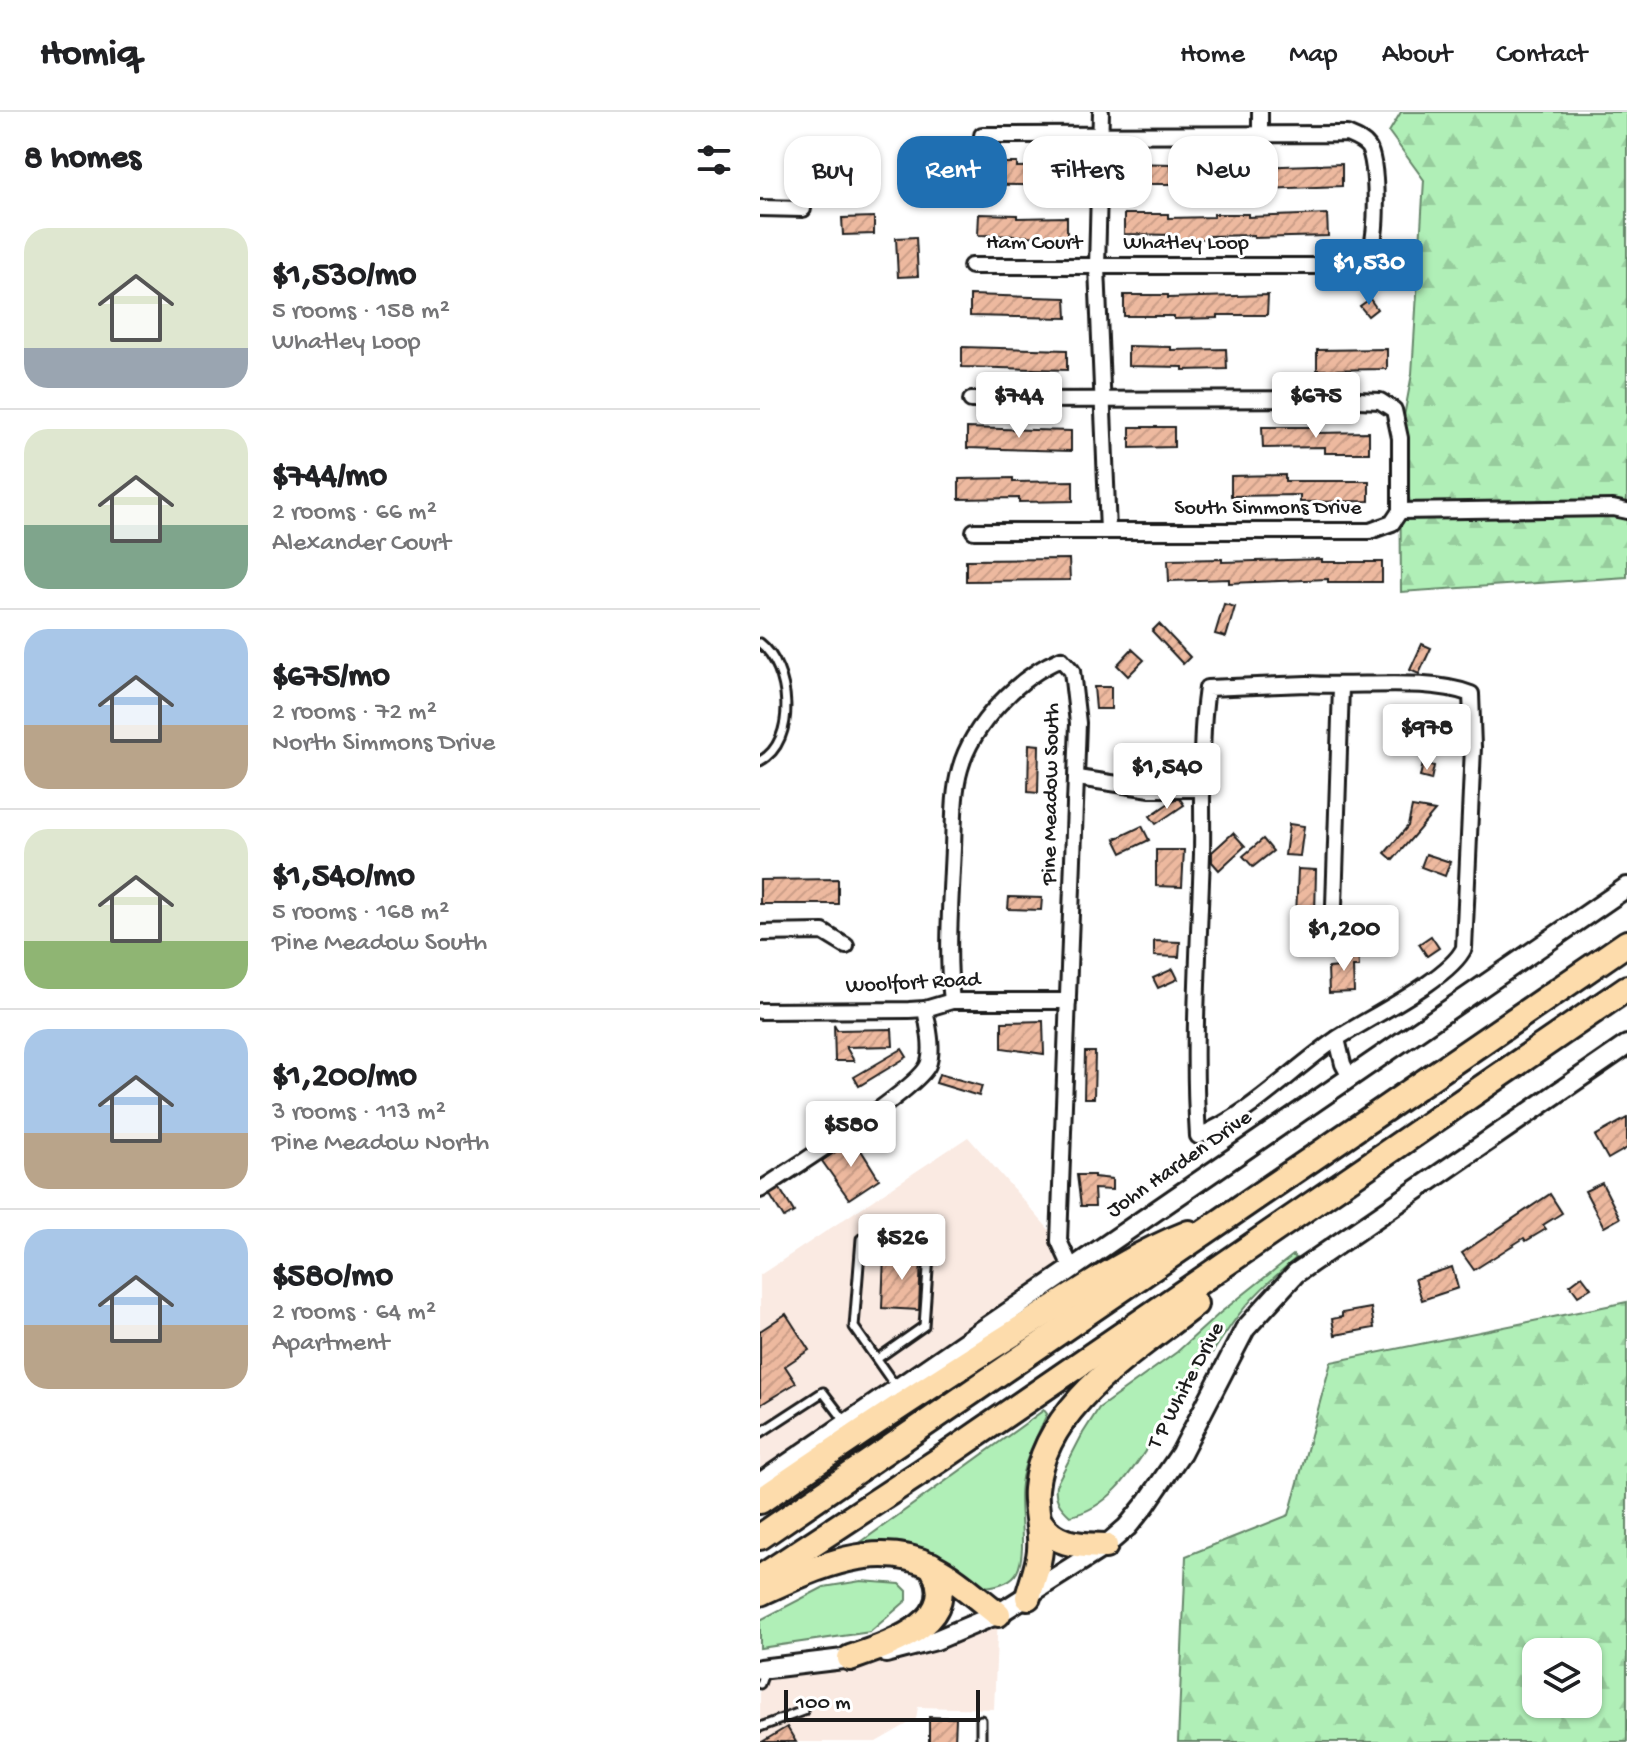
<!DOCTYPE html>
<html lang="en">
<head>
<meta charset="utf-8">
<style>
	:root { --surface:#fff; --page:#f2f2f2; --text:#202124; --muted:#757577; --line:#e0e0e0; --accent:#1f6fb2 }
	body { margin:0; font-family:"Gochi Hand",sans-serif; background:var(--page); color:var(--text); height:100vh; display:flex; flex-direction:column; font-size:30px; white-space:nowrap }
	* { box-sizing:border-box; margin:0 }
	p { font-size:26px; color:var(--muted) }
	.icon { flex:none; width:44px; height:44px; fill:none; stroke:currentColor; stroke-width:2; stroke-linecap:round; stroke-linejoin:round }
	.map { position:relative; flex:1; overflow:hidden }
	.sheet { display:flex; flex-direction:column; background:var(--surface); width:760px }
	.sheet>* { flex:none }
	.banner { position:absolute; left:24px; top:24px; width:722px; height:72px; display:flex; gap:16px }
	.buttons { position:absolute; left:762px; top:1526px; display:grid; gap:16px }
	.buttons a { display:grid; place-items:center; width:80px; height:80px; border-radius:16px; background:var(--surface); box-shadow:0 2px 6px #0004; font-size:40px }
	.scale { position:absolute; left:24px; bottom:20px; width:196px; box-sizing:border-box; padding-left:8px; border:4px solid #1c1c1c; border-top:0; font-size:22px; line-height:28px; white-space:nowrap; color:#1c1c1c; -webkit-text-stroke:6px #fff; paint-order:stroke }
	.price { position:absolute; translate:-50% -68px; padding:0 18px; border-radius:8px; background:#fff; color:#222; font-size:26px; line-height:52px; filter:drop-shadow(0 2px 4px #0008) }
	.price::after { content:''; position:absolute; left:50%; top:48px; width:24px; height:18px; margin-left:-12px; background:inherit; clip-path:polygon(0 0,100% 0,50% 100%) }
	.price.on { background:var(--accent); color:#fff }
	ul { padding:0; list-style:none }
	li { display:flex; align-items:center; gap:24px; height:200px; padding:0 24px }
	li+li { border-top:2px solid var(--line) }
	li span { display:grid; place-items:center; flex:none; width:224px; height:160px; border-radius:24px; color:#555 }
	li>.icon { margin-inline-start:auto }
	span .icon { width:96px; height:96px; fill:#fffc; stroke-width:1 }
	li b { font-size:34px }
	h2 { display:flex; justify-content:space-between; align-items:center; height:96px; padding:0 24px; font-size:34px }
	.chip { padding:0 28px; border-radius:24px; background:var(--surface); box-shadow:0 2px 6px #0004; font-size:28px; line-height:72px }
	.chip.on { background:var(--accent); color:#fff }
	header { display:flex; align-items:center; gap:48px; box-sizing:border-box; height:112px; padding:0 40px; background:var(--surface); border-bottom:2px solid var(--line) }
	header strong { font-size:38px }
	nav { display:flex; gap:44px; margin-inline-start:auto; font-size:28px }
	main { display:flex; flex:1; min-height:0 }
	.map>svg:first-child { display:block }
	.built { fill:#faeae2 }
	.green { fill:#b0efb7; stroke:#66866a; stroke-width:2 }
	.forest { fill:url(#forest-firs); stroke:#66866a; stroke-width:2; fill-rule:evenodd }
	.building { fill:url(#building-hatch); stroke:#1c1c1c; stroke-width:2 }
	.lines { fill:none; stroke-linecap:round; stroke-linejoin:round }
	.lane-casing { stroke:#1c1c1c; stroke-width:13 }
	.street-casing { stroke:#1c1c1c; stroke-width:20 }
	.secondary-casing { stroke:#1c1c1c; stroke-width:24 }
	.highway-casing { stroke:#1c1c1c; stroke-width:30 }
	.lane { stroke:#fff; stroke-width:7 }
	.street { stroke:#fff; stroke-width:14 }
	.secondary { stroke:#fff; stroke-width:18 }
	.highway { stroke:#fddcac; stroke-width:24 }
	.labels { text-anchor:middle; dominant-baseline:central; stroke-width:6; stroke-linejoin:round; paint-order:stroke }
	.street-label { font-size:22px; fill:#1c1c1c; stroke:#fff }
</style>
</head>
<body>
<header>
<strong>Homiq</strong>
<nav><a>Home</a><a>Map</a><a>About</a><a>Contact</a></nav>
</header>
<main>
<section class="sheet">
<h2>8 homes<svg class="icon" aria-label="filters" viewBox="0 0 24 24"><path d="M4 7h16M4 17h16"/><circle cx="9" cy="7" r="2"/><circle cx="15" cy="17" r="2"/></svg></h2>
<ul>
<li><span style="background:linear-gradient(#dfe7d0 75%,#9aa5b1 0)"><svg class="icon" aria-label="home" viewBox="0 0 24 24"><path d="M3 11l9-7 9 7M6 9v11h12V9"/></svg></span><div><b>$1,530/mo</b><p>5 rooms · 158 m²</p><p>Whatley Loop</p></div></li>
<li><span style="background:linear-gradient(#dfe7d0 60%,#7fa58c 0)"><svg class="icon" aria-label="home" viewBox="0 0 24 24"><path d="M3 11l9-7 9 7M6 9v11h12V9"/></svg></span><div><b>$744/mo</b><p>2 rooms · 66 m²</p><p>Alexander Court</p></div></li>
<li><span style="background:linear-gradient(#a9c7e8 60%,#b9a48a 0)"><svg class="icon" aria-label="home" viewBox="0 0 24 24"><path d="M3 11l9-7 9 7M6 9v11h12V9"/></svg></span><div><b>$675/mo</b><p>2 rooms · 72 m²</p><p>North Simmons Drive</p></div></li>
<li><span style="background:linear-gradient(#dfe7d0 70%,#8fb573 0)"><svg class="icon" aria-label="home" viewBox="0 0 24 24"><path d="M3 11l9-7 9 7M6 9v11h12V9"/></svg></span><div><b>$1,540/mo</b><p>5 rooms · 168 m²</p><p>Pine Meadow South</p></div></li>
<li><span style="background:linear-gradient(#a9c7e8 65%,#b9a48a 0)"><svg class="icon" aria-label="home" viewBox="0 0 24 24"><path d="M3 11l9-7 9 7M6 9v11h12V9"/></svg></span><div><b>$1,200/mo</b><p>3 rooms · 113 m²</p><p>Pine Meadow North</p></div></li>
<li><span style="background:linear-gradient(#a9c7e8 60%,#b9a48a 0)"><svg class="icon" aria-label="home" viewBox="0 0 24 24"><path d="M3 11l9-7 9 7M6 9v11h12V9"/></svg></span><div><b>$580/mo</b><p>2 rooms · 64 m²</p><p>Apartment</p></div></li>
</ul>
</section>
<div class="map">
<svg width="867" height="1630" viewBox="0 0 867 1630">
	<defs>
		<pattern id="forest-firs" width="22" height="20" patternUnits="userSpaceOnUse" patternTransform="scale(2)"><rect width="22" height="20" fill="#b0efb7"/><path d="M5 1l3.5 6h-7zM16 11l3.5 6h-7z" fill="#97cc9d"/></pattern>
		<pattern id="building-hatch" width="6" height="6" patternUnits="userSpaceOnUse" patternTransform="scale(2)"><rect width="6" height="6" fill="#edb99f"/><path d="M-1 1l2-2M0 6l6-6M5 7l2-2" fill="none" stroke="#cb9e88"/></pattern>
	</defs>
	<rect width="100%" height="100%" fill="#fff"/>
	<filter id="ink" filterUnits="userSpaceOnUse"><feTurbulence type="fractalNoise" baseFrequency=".0125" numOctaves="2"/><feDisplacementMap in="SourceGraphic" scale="16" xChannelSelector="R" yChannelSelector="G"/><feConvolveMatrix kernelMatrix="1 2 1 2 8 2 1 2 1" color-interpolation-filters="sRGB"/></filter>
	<g filter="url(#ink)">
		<g class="built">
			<path d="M 208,1025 L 299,1129 L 318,1165 L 0,1381 L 0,1163 Z"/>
			<path d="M 238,1502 L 234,1597 L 158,1595 L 156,1607 L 116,1630 L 0,1630 L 0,1557 L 90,1546 Z"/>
		</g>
		<g class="green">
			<path d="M 533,1143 L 536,1146 C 513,1166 489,1187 472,1212 C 450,1244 428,1276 406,1308 C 380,1344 357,1395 310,1404 C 300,1395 294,1387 296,1373 L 323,1321 L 339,1296 L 417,1240 L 460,1201 Z"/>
			<path d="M 284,1298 L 287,1302 C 277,1325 264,1347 261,1372 C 257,1398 268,1438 257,1460 C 251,1471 235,1474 224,1475 C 199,1457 172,1434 140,1430 C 127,1429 114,1430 101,1430 Z"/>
			<path d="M 101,1469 L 140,1472 L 147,1479 L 147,1488 L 110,1520 L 0,1536 L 0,1508 L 64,1475 Z"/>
		</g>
		<g class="forest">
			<path d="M 641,0 L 867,0 L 867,465 L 641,480 L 640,326 L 652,262 L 664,68 L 629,20 Z"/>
			<path d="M 867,1190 L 867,1630 L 418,1630 L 426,1444 L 529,1403 L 571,1250 ZM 828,1540 L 828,1592 L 776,1592 L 776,1540 Z"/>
		</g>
		<g class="building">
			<path d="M 213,51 L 257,51 L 257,55 L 306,54 L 306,74 L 212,72 Z"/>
			<path d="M 367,51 L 411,52 L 411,56 L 463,55 L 463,52 L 496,52 L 496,55 L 582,52 L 582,74 L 505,77 L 505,74 L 454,73 L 454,76 L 420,77 L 420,72 L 367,72 Z"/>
			<path d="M 219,102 L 257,103 L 257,106 L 307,105 L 307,125 L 218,123 Z"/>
			<path d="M 364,102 L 408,102 L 408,106 L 454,105 L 454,102 L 488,102 L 488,105 L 567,102 L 568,124 L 494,126 L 494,123 L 448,124 L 448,127 L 414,127 L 414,123 L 364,122 Z"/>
			<path d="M 114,105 L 114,122 L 83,123 L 82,106 Z"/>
			<path d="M 156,125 L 158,164 L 138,165 L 136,126 Z"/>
			<path d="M 210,183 L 306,186 L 307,206 L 210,204 Z"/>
			<path d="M 364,183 L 408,183 L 408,186 L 508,183 L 507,203 L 458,203 L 458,206 L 414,207 L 414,204 L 364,204 Z"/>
			<path d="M 610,187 L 617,197 L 608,204 L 600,194 Z"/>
			<path d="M 368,234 L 411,235 L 411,238 L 466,237 L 467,257 L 423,258 L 423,255 L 368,254 Z"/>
			<path d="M 202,235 L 307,238 L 307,258 L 202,255 Z"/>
			<path d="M 627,237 L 627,257 L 557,258 L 557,238 Z"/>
			<path d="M 370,315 L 414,315 L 414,335 L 370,336 Z"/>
			<path d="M 502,315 L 557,315 L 557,321 L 609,320 L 609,341 L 565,341 L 565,335 L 503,336 Z"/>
			<path d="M 207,316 L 311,319 L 311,339 L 207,336 Z"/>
			<path d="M 525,363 L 525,369 L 609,369 L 609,389 L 540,390 L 540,383 L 471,384 L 471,364 Z"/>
			<path d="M 253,366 L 253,370 L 313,369 L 313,389 L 259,390 L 259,386 L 199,387 L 199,367 Z"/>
			<path d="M 309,447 L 310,468 L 206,469 L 206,448 Z"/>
			<path d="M 462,447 L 462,450 L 562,447 L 562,450 L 622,450 L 622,470 L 568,470 L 568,467 L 469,471 L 469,467 L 409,469 L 408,448 Z"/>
			<path d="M 464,492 L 475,495 L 466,525 L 455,522 Z"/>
			<path d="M 399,512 L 430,545 L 423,552 L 392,519 Z"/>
			<path d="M 662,532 L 671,536 L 659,562 L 650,558 Z"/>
			<path d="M 372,537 L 384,548 L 368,564 L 357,553 Z"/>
			<path d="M 334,575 L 351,575 L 351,597 L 336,597 Z"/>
			<path d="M 269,632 L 279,633 L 278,681 L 268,680 Z"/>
			<path d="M 663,651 L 674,654 L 671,668 L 660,665 Z"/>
			<path d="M 415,687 L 420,687 L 424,693 L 396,712 L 390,704 Z"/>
			<path d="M 652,695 L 675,699 L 633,748 L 625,741 L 648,714 Z"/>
			<path d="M 529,712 L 544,714 L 540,744 L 525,743 Z"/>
			<path d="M 382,714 L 389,728 L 362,741 L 355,727 Z"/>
			<path d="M 473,721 L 485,734 L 459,758 L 452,750 L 452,740 Z"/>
			<path d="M 503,727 L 513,739 L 493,755 L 483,744 Z"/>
			<path d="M 396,738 L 424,738 L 422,775 L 396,774 Z"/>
			<path d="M 666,742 L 690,750 L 685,764 L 661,755 Z"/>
			<path d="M 538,757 L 556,758 L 555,804 L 536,804 Z"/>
			<path d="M 78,767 L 78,792 L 0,792 L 0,768 Z"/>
			<path d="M 249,785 L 282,786 L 281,798 L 248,797 Z"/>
			<path d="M 671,824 L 679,836 L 667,844 L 659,832 Z"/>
			<path d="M 394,829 L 420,830 L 419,845 L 394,844 Z"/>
			<path d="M 598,837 L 599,855 L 593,855 L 594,880 L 569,881 L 568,856 L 581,855 L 580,838 Z"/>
			<path d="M 413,857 L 418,867 L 398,876 L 393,866 Z"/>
			<path d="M 283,909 L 284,942 L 242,936 L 242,910 Z"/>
			<path d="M 74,912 L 77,918 L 132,917 L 133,934 L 86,935 L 94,949 L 75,949 Z"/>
			<path d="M 142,937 L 147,945 L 99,974 L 94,965 Z"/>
			<path d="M 325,940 L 335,940 L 334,986 L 324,986 Z"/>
			<path d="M 179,962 L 222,974 L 219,984 L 176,971 Z"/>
			<path d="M 867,1006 L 867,1036 L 848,1047 L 835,1024 Z"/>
			<path d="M 94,1027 L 119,1067 L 89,1087 L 62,1049 Z"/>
			<path d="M 317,1063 L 334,1063 L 334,1065 L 352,1067 L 352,1078 L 334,1077 L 335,1094 L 321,1094 Z"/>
			<path d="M 842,1071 L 860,1106 L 844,1115 L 825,1079 Z"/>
			<path d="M 20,1077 L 34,1100 L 24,1106 L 10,1083 Z"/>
			<path d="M 790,1082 L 802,1101 L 783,1113 L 786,1117 L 766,1129 L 764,1126 L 714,1158 L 702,1141 Z"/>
			<path d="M 124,1143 L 161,1144 L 159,1198 L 122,1196 Z"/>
			<path d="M 692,1155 L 698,1176 L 662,1188 L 655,1167 Z"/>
			<path d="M 822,1164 L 831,1176 L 818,1184 L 810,1173 Z"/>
			<path d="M 611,1196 L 614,1216 L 575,1223 L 572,1207 L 582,1205 L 582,1201 Z"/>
			<path d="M 26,1202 L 49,1238 L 25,1254 L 36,1271 L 0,1293 L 0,1219 Z"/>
			<path d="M 169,1605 L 196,1606 L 195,1630 L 169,1630 Z"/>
			<path d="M 27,1615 L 36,1630 L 2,1630 Z"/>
		</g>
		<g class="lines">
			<g class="lane-casing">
				<g id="lane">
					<path d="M 0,531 C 31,555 38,629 0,649"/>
					<path d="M 117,1247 L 164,1214 L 170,1129 L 167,1121 L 112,1120 L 101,1127 L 94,1215 L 136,1275"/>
					<path d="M 0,1321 L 63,1280 L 85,1309"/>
					<path d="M 0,1572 L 5,1558"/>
					<path d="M 0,1615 L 43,1599"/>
					<path d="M 221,1630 L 221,1608"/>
				</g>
			</g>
			<g class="street-casing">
				<g id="street">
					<path d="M 341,0 L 337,155 L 348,419"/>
					<path d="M 500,0 L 500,23"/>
					<path d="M 0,96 L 43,97"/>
					<path d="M 211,154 L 591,154 C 599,150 606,147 610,139 C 618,124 618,49 608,35 C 603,28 594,25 587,22 L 222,23"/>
					<path d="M 211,288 L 577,287 L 620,289 L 634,298 L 640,326 L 640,399"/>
					<path d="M 640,399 L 853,396 L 867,399"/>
					<path d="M 214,419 L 610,419 L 632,411 L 640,399"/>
					<path d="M 547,572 C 597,576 666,565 711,582 L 713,635 L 704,836 C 690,867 606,907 575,928 C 530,959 490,1003 438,1024 C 432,930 439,836 442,742 C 443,687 439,631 447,576 Z"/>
					<path d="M 318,666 L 391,677 L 441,677"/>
					<path d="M 0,821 L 63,820 L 86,834"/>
					<path d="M 573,825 L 581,575"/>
					<path d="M 192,889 C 186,839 191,786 193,736 C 194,711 193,681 200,657 C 212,613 259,564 301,547 L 312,559 L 318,611 L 299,1129 L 312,1157"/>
					<path d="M 0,899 L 149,898 L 165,897 L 192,889 L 308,889"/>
					<path d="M 577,927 L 583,952 L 590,965"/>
					<path d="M 0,1078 C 29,1059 158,977 168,953 C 174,938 168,913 165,897"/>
				</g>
			</g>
			<g class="secondary-casing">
				<g id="secondary">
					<path d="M 0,1371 L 867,775"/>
					<path d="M 126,1541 L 176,1528 L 238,1502 L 345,1434 L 367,1415 L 386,1392 L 421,1341 L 485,1217 L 536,1161 L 867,933"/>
					<path d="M 0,1557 L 100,1545"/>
				</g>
			</g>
			<g class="highway-casing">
				<g id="highway">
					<path d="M 0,1389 C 87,1329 175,1270 265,1214 C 318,1181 370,1144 429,1121"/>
					<path d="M 279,1409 C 295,1434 319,1433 345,1434"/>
					<path d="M 0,1425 L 867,831"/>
					<path d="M 0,1466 L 187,1343 L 867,876"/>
					<path d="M 0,1481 C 52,1457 115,1426 172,1454 C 196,1466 217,1486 238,1502"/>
					<path d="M 268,1485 C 272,1470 279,1453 280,1438 C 282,1417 274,1397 276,1377 C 283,1293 375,1240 435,1192"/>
					<path d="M 90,1546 C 131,1532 205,1509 171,1453"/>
				</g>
			</g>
			<use href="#lane" class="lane"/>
			<use href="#street" class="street"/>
			<use href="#secondary" class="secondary"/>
			<use href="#highway" class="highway"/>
		</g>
	</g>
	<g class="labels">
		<g class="street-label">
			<text x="274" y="132">Ham Court</text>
			<text x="426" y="132">Whatley Loop</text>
			<text x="508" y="397">South Simmons Drive</text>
			<text transform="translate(292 682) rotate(-89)">Pine Meadow South</text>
			<text transform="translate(153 872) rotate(-3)">Woolfort Road</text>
			<text transform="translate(420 1053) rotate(-35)">John Harden Drive</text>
			<text transform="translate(427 1274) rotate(-62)">T P White Drive</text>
		</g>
	</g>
</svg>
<div class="buttons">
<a><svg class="icon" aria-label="layers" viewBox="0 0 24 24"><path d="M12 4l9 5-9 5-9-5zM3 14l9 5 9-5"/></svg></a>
</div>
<div class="scale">100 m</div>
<b class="price on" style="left:609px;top:195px">$1,530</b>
<b class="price" style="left:259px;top:328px">$744</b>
<b class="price" style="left:556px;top:328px">$675</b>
<b class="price" style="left:667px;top:660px">$978</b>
<b class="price" style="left:407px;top:699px">$1,540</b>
<b class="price" style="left:584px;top:861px">$1,200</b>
<b class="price" style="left:91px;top:1057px">$580</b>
<b class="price" style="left:142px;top:1170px">$526</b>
<div class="banner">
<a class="chip">Buy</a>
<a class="chip on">Rent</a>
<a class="chip">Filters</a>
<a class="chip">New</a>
</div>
</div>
</main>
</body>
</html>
